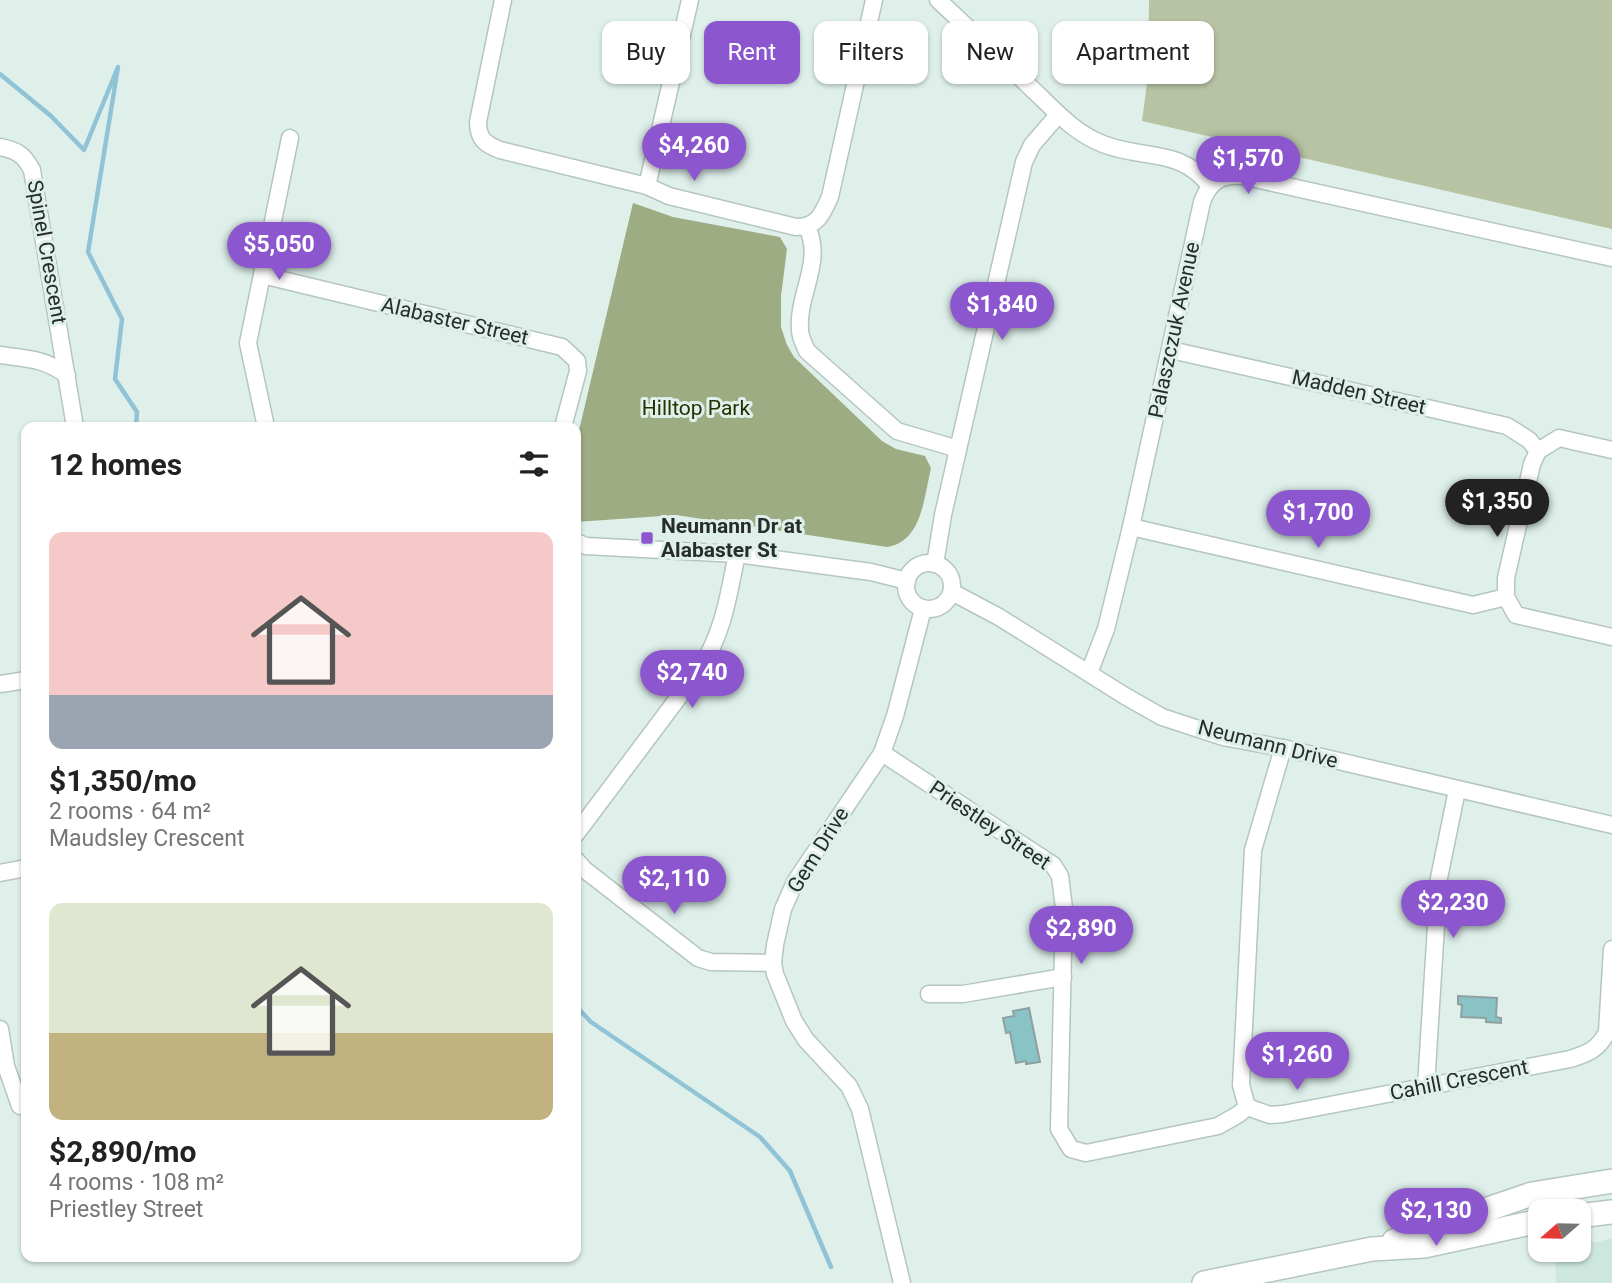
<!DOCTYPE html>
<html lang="en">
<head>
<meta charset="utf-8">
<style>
	:root { --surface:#fff; --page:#f6f6f6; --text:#222; --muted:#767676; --accent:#8b56ce }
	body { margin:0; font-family:Roboto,sans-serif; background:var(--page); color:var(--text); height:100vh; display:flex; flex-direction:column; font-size:26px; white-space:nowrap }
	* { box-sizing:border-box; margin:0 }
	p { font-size:23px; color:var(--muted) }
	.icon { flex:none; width:38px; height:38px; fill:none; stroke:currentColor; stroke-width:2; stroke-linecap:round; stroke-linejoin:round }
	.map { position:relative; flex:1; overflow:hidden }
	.details { position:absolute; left:21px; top:422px; width:560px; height:840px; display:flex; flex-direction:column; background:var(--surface); border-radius:14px; box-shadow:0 2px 5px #0004 }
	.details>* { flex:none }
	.guide { position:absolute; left:602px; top:21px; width:665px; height:63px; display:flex; gap:14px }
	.needle { width:46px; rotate:250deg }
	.controls { position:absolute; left:1528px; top:1199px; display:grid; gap:14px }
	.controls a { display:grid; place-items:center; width:63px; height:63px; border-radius:14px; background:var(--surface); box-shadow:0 2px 5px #0004; font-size:35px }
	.price { position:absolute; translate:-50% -60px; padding:0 16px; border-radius:24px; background:var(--accent); color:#fff; font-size:23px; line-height:46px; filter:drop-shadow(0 2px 4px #0008) }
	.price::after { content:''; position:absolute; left:50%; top:42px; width:21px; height:16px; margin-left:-10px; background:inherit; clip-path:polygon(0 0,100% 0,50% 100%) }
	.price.selected { background:#222; color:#fff }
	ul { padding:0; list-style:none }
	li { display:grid; align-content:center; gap:14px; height:371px; padding:0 28px }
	li span { display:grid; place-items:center; height:217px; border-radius:14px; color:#555 }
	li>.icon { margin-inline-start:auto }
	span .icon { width:126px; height:126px; fill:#fffc; stroke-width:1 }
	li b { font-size:30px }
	h2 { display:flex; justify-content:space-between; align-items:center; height:84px; padding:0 28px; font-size:30px }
	.chip { padding:0 24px; border-radius:14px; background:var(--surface); box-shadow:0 2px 5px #0004; font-size:24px; line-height:63px }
	.chip.selected { background:var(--accent); color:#fff }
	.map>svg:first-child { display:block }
	.built { fill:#cde6de }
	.green { fill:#b7c3a3 }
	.forest { fill:#9dac83 }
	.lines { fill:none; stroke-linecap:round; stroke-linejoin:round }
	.stream { stroke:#91c3d7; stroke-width:4.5 }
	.building { fill:#89c3c6; stroke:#8ea0a0; stroke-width:2 }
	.street-casing { stroke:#b5c6c0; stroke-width:19 }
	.secondary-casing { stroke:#b5c6c0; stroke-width:26 }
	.street { stroke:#fff; stroke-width:16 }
	.secondary { stroke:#fff; stroke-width:23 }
	.poi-dot { fill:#8b56ce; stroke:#dff0eb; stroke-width:2.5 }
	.labels { text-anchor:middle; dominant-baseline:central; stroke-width:6; stroke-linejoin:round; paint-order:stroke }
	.street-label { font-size:21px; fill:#262d2b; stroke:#dff0eb }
	.park-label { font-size:21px; fill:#243100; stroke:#dff0eb }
	.poi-label { font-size:21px; font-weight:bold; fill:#262d2b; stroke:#dff0eb; text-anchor:start }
</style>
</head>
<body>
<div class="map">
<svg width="1612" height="1283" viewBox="0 0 1612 1283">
	<rect width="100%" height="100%" fill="#dff0eb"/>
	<path class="built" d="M 1612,1238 L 1612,1283 L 1556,1283 L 1555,1250 L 1578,1250 L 1579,1242 L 1598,1242 Z"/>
	<path class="green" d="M 1149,0 L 1612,0 L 1612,229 L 1142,121 L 1148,75 Z"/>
	<path class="forest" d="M 633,203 L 673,217 L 780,237 L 787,249 L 781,296 L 781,327 L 787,345 L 794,357 L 882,441 L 896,449 L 925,456 L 931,468 C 924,497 922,542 887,547 L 676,515 L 576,522 L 576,443 Z"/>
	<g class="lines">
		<g class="stream">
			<path d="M 0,74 L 51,116 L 84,150 L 118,67 L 88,252 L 122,319 L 115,379 L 137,412 L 136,427"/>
			<path d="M 576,1006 L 591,1022 L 760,1137 L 790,1171 L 831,1267"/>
		</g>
	</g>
	<g class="building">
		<path d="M 1458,996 L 1497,998 L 1496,1017 L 1501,1018 L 1501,1023 L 1486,1022 L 1486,1018 L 1461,1017 L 1462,1005 L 1458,1004 Z"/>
		<path d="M 1029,1008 L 1040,1062 L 1026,1064 L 1026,1061 L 1016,1063 L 1010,1032 L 1006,1033 L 1003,1018 L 1014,1016 L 1013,1011 Z"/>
	</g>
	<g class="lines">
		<g class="street-casing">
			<g id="street">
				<path d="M 503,0 L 478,122 C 478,139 485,144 500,150 L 647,186 L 669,196 L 796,227 C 817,227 822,215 830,197 L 874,0"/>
				<path d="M 938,0 C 968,28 998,56 1028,85 C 1052,107 1072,132 1103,144 C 1143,160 1180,147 1210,186"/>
				<path d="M 0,147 C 17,150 24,155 32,170 L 75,427"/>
				<path d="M 647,186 L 690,0"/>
				<path d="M 807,227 C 824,262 797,294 800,330 C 800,337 804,344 807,351 L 897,431 L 958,449"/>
				<path d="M 262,275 L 562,347 L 577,361 L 578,371 L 563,427"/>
				<path d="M 1171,350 L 1507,426 L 1529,440 L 1538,451"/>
				<path d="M 0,355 C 28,359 43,358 67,375"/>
				<path d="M 266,427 L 248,343 L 290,138"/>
				<path d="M 1612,450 L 1559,438 L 1538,451 L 1532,464 L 1506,578 L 1506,597 L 1516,615 L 1612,637"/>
				<path d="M 1131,527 L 1473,605 L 1506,597"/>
				<path d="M 576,542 L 586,546 L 737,554 L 871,572 L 907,581"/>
				<circle cx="929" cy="586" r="23"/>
				<path d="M 935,564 L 943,515 L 1024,162 L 1032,145 L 1058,115"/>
				<path d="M 952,592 L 999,617 L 1125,696 L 1162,717 L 1223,737 L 1283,748 L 1612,825"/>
				<path d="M 1089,673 L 1106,629 L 1131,527 L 1202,202 C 1209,182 1221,174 1242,176 L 1612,258"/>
				<path d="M 0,684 L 26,680"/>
				<path d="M 1283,748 L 1253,850 L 1241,1085 L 1247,1107 L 1270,1115 L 1283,1114 L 1570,1059 C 1587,1054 1599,1049 1607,1032 L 1612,949"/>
				<path d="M 882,753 L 1053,865 L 1060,876 L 1064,908 L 1059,1129 L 1071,1149 L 1086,1153 L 1218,1126 L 1239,1114 L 1247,1107"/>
				<path d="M 576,834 L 702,666 C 725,627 728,596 737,554"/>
				<path d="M 576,860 L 585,870 L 698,958 L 711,962 L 773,963"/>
				<path d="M 0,873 L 26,868"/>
				<path d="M 929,994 L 963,994 L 1063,977"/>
				<path d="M 0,1029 L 6,1066 L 20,1106"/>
				<path d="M 1426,1086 L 1439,878 L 1457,790"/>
				<path d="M 902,1283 L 860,1109 L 849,1086 L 806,1040 L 794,1021 L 775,974 L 773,963 L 775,945 L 783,909 L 795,882 L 882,753 L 895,716 L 923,609"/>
			</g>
		</g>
		<g class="secondary-casing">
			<g id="secondary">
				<path d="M 1578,1216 L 1612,1212"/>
				<path d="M 1394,1241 L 1532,1194 L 1612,1181"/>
				<path d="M 1204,1283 L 1372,1249 L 1424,1246 L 1540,1221"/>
			</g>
		</g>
		<use href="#street" class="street"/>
		<use href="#secondary" class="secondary"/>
	</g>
	<rect class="poi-dot" x="640" y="531" width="14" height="14" rx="3.5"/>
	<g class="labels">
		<g class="street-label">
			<text transform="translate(47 252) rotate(80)">Spinel Crescent</text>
			<text transform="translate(455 321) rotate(13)">Alabaster Street</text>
			<text transform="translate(1174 330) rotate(-78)">Palaszczuk Avenue</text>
			<text transform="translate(1359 392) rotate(13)">Madden Street</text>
			<text transform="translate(1268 744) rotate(14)">Neumann Drive</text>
			<text transform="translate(990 825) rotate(34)">Priestley Street</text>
			<text transform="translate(818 850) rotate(-58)">Gem Drive</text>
			<text transform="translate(1459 1080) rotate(-11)">Cahill Crescent</text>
		</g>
		<g class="park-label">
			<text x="696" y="408">Hilltop Park</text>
		</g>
		<g class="poi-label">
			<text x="661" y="526">Neumann Dr at<tspan x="661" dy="24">Alabaster St</tspan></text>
		</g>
	</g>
</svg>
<div class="controls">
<a><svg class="needle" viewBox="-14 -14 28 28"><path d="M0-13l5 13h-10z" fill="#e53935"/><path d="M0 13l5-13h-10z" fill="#767676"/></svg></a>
</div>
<b class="price" style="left:694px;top:183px">$4,260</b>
<b class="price" style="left:1248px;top:196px">$1,570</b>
<b class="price" style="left:279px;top:282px">$5,050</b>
<b class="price" style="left:1002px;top:342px">$1,840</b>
<b class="price selected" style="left:1497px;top:539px">$1,350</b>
<b class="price" style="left:1318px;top:550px">$1,700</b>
<b class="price" style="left:692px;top:710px">$2,740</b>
<b class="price" style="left:674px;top:916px">$2,110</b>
<b class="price" style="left:1453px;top:940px">$2,230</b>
<b class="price" style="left:1081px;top:966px">$2,890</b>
<b class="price" style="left:1297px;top:1092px">$1,260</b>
<b class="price" style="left:1436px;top:1248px">$2,130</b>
<div class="guide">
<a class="chip">Buy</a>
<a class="chip selected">Rent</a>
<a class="chip">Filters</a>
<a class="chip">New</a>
<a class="chip">Apartment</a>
</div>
<section class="details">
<h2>12 homes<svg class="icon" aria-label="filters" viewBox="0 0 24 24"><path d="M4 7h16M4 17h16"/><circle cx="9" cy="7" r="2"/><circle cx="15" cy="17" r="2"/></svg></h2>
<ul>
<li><span style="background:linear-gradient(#f6c9c9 75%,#9aa5b1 0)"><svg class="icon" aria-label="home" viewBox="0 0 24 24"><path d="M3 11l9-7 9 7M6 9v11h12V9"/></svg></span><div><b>$1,350/mo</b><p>2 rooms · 64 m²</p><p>Maudsley Crescent</p></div></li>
<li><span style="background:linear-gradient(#dfe7d0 60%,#c2b280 0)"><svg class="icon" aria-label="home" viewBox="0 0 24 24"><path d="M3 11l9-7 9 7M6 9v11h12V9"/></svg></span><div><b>$2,890/mo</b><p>4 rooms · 108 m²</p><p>Priestley Street</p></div></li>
</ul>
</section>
</div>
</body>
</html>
